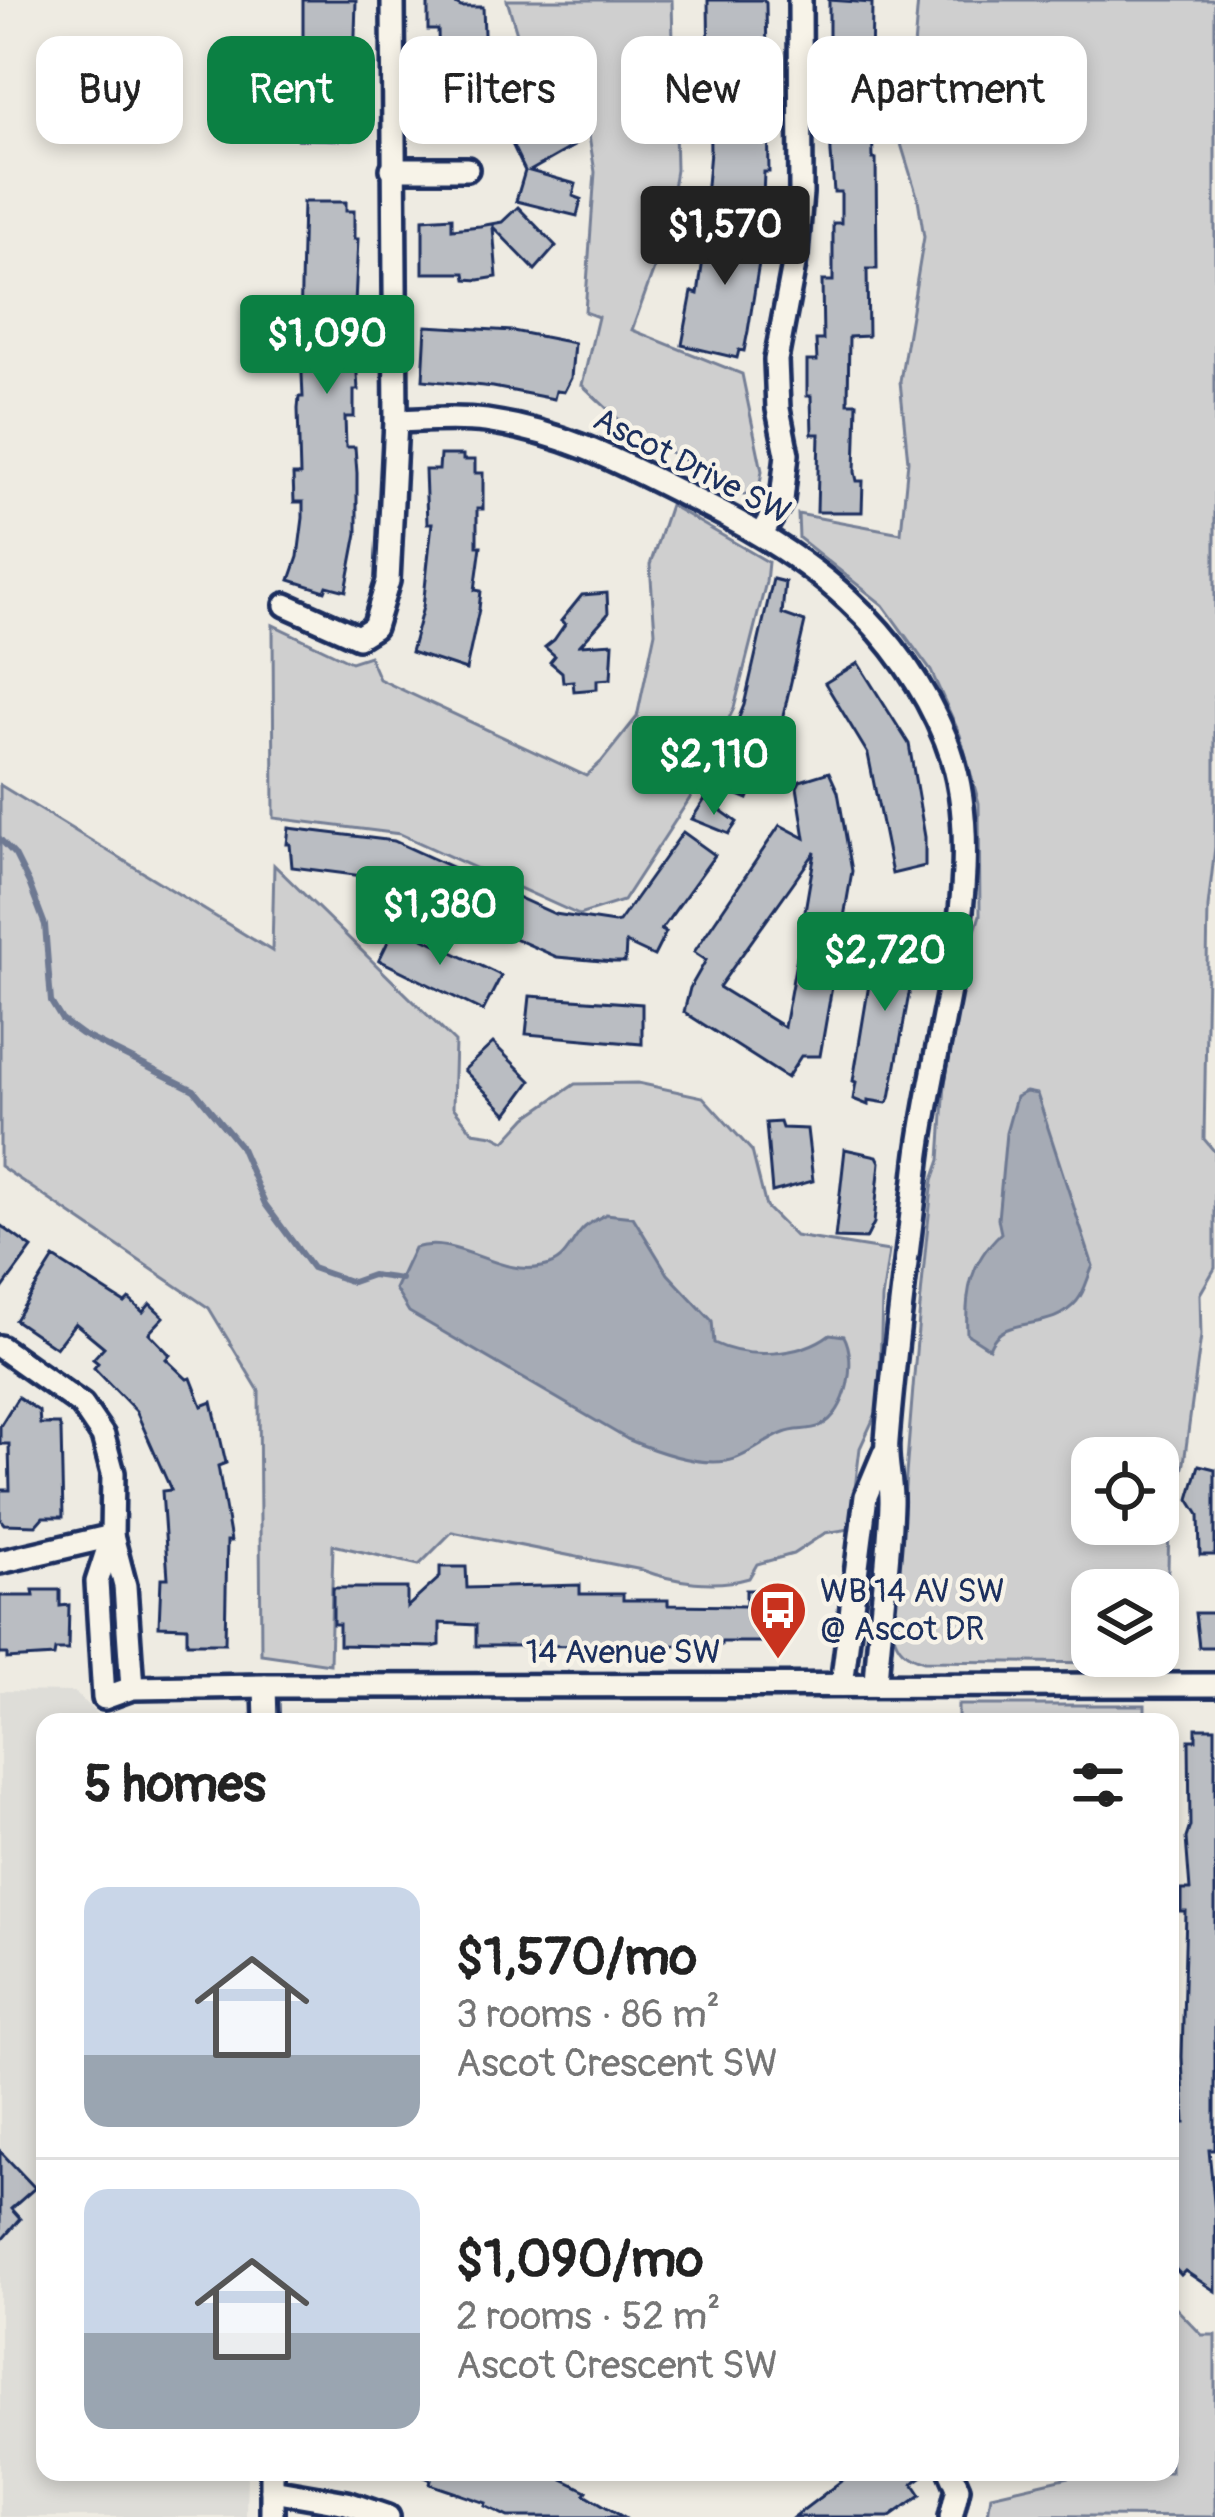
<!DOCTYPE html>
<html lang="en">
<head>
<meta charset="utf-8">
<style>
	:root { --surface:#fff; --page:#f2f2f2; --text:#222; --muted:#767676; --line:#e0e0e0; --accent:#0b8043 }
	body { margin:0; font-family:Pangolin,sans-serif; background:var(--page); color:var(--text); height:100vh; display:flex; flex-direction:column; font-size:45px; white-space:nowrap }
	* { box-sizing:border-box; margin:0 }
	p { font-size:39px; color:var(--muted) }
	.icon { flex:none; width:66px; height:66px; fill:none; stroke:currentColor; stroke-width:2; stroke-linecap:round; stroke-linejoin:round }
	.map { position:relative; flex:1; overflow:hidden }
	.side { position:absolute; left:36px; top:1713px; width:1143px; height:768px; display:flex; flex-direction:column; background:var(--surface); border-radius:24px; box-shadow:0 6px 18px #0003 }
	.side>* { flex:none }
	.top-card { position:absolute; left:36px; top:36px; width:1143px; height:108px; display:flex; gap:24px }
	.fabs { position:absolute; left:1071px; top:1437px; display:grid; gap:24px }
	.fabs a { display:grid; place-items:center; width:108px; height:108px; border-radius:24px; background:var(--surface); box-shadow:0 6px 18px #0003; font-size:60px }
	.price { position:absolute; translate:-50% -102px; padding:0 27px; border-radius:12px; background:var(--accent); color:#fff; font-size:39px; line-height:78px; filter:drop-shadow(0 3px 6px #0008) }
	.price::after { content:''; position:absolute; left:50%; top:72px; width:36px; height:27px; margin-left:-18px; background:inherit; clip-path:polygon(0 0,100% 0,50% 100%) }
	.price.selected { background:#222; color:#fff }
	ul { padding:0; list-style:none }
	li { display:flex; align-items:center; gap:36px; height:300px; padding:0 48px }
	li+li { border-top:3px solid var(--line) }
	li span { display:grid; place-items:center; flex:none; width:336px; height:240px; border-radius:24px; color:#555 }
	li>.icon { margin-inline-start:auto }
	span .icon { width:144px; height:144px; fill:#fffc; stroke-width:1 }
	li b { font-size:51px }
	h2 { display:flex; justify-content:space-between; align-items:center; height:144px; padding:0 48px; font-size:51px }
	.pill { padding:0 42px; border-radius:24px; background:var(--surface); box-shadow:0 6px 18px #0003; font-size:42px; line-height:108px }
	.pill.selected { background:var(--accent); color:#fff }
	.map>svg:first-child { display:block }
	.built { fill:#deddd8 }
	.green { fill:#cfcfcf; stroke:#757f96; stroke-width:3; fill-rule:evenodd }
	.water { fill:#a6abb5; stroke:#6e7992; stroke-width:3 }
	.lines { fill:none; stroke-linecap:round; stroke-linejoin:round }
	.stream { stroke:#6e7992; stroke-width:6 }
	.building { fill:#babdc2; stroke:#1b2f5e; stroke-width:3; fill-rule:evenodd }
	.minor-casing { stroke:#1b2f5e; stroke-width:30 }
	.minor { stroke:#f7f3e8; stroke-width:21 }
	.labels { text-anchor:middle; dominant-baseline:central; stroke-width:9; stroke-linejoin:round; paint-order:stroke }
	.street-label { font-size:33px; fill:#1b2f5e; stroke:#f7f3e8 }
	.poi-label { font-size:33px; fill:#1b2f5e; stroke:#f7f3e8; text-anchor:start }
</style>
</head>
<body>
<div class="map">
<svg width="1215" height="2517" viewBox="0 0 1215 2517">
	<rect width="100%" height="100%" fill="#eeebe2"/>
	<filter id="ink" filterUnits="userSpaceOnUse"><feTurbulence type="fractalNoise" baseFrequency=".00833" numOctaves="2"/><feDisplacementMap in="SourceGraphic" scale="24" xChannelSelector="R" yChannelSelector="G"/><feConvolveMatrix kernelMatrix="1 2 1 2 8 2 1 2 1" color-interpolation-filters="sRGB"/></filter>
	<g filter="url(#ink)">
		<path class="built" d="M 0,1691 L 74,1692 L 105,1722 L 45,1722 L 45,2472 L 247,2472 L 246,2517 L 0,2517 Z"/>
		<g class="green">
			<path d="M 507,0 L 672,0 L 676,170 L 664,241 L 632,330 L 742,374 L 762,471 L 759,489 L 744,495 L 628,428 L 582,385 L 598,317 L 585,312 L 595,172 L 580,81 L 519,40 Z"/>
			<path d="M 918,0 L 1215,0 L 1215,847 L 1208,907 L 1204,1139 L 1215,1152 L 1215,1268 L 1200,1294 L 1201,1336 L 1184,1463 L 1169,1522 L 1166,1662 L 1125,1664 L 1121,1656 L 1158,1656 L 1158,1590 L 1092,1590 L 1092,1656 L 1105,1656 L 1105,1663 L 924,1661 C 906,1656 897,1649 893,1631 C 907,1480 915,1330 933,1180 L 940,1160 L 945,1083 L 969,950 L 980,915 L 979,803 L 960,735 L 931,671 L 883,605 L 799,538 L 798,514 L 901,533 L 908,461 L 900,381 L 924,237 L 918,199 L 901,144 L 910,95 ZM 1092,1458 L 1158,1458 L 1158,1524 L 1092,1524 Z"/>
			<path d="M 670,505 L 768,562 L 766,582 L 734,708 L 690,798 L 623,901 L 579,915 L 400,834 L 274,818 L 273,625 L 351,662 L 369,656 L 379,679 L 586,776 L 602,761 L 637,717 L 655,632 L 650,565 Z"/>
			<path d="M 0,785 L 272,951 L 274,865 L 455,1042 L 453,1107 L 473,1132 L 493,1135 L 505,1141 L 527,1117 L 575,1084 L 638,1083 L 703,1097 L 752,1151 L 766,1207 L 795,1236 L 889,1251 L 882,1299 L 879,1407 L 860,1448 L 850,1529 L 825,1533 L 793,1554 L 757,1564 L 749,1578 C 715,1588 674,1582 642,1570 L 452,1532 L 419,1565 L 333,1545 L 330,1664 L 261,1654 L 259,1391 L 209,1308 L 0,1166 Z"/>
			<rect x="958" y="1705" width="187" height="17"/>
			<path d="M 1170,2302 L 1202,2335 L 1215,2335 L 1215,2517 L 988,2515 L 991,2495 L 1091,2472 L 1170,2472 Z"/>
		</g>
		<g class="water">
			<path d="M 1026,1092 L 1037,1094 L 1093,1266 C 1088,1276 1085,1292 1077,1301 C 1049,1335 1003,1312 989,1348 L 967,1334 C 965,1292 970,1262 1001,1233 L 998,1219 L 1006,1133 L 1016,1097 Z"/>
			<path d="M 606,1214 L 633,1217 L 668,1274 L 712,1321 L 714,1343 C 747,1359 800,1357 830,1334 L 844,1336 C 857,1360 848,1413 820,1426 C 809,1431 796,1428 784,1433 C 765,1440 746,1458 726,1461 C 697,1466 653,1450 627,1439 L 409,1312 L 395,1289 L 414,1248 C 458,1234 498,1277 542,1267 C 566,1262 568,1246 582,1230 C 588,1223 598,1219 606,1214 Z"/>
		</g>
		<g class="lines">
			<path class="stream" d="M 0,839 L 15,855 L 29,883 L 45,925 L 51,1002 L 62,1020 L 81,1034 L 194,1090 L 240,1146 L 265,1204 L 312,1268 L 352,1282 L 372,1275 L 401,1279"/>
		</g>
		<g class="building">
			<path d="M 303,0 L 356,0 L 352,140 L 298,139 L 300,61 L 294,61 L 294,44 L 303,44 Z"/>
			<path d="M 708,0 L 764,0 L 766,3 L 769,172 L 764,172 L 763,198 L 706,196 L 710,152 Z"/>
			<path d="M 829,0 L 872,3 L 871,73 L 867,73 L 867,80 L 862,80 L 863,112 L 872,118 L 873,159 L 876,159 L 877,269 L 867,269 L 868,336 L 849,337 L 848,403 L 857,403 L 855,472 L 857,481 L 863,481 L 862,512 L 817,512 L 819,434 L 812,434 L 811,396 L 807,396 L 807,361 L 817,361 L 816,340 L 823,340 L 822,281 L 833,281 L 833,223 L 841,223 L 841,192 L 834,192 L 831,153 L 830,123 L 839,123 L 838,85 L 837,68 L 832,68 L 829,58 Z"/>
			<path d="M 450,1 L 461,7 L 483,7 L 485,61 L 491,61 L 492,110 L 535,78 L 547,93 L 574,146 L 530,171 L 576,184 L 573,196 L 581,199 L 577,216 L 516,201 L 525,171 L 511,142 L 516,140 L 492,112 L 492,119 L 421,119 L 421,67 L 439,67 L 438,30 L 428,30 L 428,2 Z"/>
			<path d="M 303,202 L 346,202 L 346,211 L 354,211 L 354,239 L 358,239 L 354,326 L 358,390 L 354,390 L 354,417 L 345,417 L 346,447 L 355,447 L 357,473 L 357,533 L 346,591 L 327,586 L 325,591 L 290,580 L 298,557 L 303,518 L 303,502 L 294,502 L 293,475 L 300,475 L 298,409 L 299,397 L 303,397 L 300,329 Z"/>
			<path d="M 518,207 L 556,246 L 535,270 L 493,227 L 497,277 L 479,280 L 466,279 L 465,273 L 423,273 L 423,219 L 452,217 L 452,229 L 480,226 L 502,222 Z"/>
			<path d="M 709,218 L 765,226 L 748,331 L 744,351 L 739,350 L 737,358 L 682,345 L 692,292 L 698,294 Z"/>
			<path d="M 426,326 L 513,331 L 574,343 L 571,378 L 564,392 L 556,391 L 554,399 L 493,387 L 423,380 Z"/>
			<path d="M 440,455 L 463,455 L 463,460 L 475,460 L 475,473 L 483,473 L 483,509 L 477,509 L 477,546 L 481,546 L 475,590 L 481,591 L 479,609 L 466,670 L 411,652 L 423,607 L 432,523 L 427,523 L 425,470 L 439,470 Z"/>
			<path d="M 773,579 L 785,582 L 782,614 L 805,622 L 783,716 L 748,799 L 712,784 L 744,705 Z"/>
			<path d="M 607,593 L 608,614 L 580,645 L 613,643 L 611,679 L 597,680 L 597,689 L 574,691 L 573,681 L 563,682 L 562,672 L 550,662 L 555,656 L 545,647 L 554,640 L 565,624 L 561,621 L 582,595 Z"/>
			<path d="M 858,663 L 909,744 L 925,837 L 925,866 L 892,874 L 868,754 L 825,683 Z"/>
			<path d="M 829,772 L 838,792 L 852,871 L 820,1056 L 801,1056 L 787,1078 L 684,1012 L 690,988 L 706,960 L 694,952 L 780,825 L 805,838 L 797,787 L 800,781 ZM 815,852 L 799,946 L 784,1027 L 719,987 Z"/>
			<path d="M 705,799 L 737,822 L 729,834 L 692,819 Z"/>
			<path d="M 289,828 L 394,841 L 555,914 L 614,923 L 619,922 L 683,832 L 715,855 L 661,930 L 666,932 L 654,956 L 626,943 L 625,962 L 613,962 L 557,957 L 378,878 L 292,867 L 290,844 L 287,844 Z"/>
			<path d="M 885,923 L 916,933 L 917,950 L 890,1098 L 887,1103 L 868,1100 L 868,1105 L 853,1099 L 856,1082 L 853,1081 L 876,942 L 880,942 Z"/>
			<path d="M 396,925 L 498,974 L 501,976 L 483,1011 L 379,960 Z"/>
			<path d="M 530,996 L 642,1004 L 642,1044 L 526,1034 Z"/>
			<path d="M 493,1043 L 531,1081 L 507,1114 L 464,1070 Z"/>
			<path d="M 780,1122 L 782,1128 L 807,1129 L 813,1181 L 772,1192 L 766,1123 Z"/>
			<path d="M 845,1149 L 877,1156 L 880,1162 L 874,1223 L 866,1239 L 835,1238 Z"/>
			<path d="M 0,1225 L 32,1248 L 0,1292 Z"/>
			<path d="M 54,1258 L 125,1303 L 129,1299 L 143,1312 L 150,1304 L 164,1317 L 149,1333 L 170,1355 L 166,1359 L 187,1379 L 191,1378 L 202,1406 L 212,1402 L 226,1463 L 218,1466 L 231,1541 L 227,1541 L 225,1643 L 187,1643 L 187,1627 L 159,1626 L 161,1578 L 168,1578 L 162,1491 L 171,1490 L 136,1411 L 94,1368 L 98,1363 L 93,1359 L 104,1347 L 75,1323 L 56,1348 L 15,1320 Z"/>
			<path d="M 18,1397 L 39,1411 L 40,1424 L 59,1424 L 61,1430 L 63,1517 L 43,1517 L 36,1525 L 4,1524 L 0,1519 L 0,1490 L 10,1490 L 9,1444 L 0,1444 L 0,1426 Z"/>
			<path d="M 1199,1465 L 1215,1469 L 1215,1555 L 1200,1555 L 1199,1515 L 1189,1499 Z"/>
			<path d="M 440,1567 L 466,1567 L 467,1588 L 580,1585 L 580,1594 L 623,1594 L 623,1600 L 668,1600 L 668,1605 L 746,1606 L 746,1590 L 776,1590 L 775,1634 L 768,1634 L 768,1642 L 721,1642 L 721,1645 L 476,1646 L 476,1625 L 440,1623 L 440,1645 L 433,1647 L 339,1645 L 339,1624 L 333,1624 L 333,1588 L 407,1588 L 407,1607 L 440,1577 Z"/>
			<path d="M 33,1590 L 60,1590 L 60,1606 L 69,1605 L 68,1650 L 55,1650 L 54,1656 L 7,1659 L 7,1654 L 0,1654 L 0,1596 L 34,1596 Z"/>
			<path d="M 1195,1613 L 1215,1613 L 1215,1647 L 1199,1647 Z"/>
			<path d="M 1196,1728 L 1215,1728 L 1215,2150 L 1209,2150 L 1215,2212 L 1215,2291 L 1185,2271 L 1181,2275 L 1170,2263 L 1171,2123 L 1185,2123 L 1182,2057 L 1186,1912 L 1181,1912 L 1181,1890 L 1190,1890 L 1186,1838 L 1190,1826 L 1189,1740 L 1196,1740 Z"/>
			<path d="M 0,2151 L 35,2188 L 11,2209 L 20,2219 L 0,2242 Z"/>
			<path d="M 413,2472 L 548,2472 L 587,2491 L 585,2494 L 623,2517 L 508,2517 L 485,2506 L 486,2503 L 430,2484 L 431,2480 Z"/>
			<path d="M 853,2472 L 928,2472 L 913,2483 L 921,2495 L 890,2517 L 794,2517 Z"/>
		</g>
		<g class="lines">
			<g class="minor-casing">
				<g id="minor">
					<path d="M 392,169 L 467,169"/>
					<path d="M 396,421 C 425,420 457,417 486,421 C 574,434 628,467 705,505 C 812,558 900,627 946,740 C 995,862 933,1035 918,1161 C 908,1254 894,1348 887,1441 C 885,1462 892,1483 891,1504 C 889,1565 879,1625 876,1685"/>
					<path d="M 762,534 L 782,500 L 787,454 L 778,409 L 776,360 L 796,254 L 801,193 L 800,0"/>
					<path d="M 286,605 L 358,637 L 374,627 L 388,581 L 396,421 L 393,0"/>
					<path d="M 0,1347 L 82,1405 L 103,1436 L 113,1473 L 112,1536 L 125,1586 L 132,1688"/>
					<path d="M 112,1536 L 97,1582 L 104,1698 L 132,1688 L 265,1686 L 1215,1685"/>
					<path d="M 0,1562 L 112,1536"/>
					<path d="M 842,1685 L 866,1496 L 884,1453"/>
					<path d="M 265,1686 L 266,1722"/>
					<path d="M 272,2472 L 272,2517"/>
					<path d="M 951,2472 L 958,2488 L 951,2517"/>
					<path d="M 272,2490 L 347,2503 L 388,2517"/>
				</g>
			</g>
			<use href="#minor" class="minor"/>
		</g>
	</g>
	<defs>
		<g id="bus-pin" transform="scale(3)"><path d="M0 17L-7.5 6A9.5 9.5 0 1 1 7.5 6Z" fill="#c8321e" stroke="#f7f3e8"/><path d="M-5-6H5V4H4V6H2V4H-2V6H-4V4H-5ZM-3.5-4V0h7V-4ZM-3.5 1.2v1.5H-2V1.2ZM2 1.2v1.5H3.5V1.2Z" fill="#fff"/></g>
	</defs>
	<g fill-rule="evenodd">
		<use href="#bus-pin" x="778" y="1610"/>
	</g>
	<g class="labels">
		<g class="street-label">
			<text transform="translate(692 466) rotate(27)">Ascot Drive SW</text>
			<text x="623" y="1652">14 Avenue SW</text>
		</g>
		<g class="poi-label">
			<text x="820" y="1591">WB 14 AV SW<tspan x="820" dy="38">@ Ascot DR</tspan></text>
		</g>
	</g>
</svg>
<div class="fabs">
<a><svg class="icon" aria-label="locate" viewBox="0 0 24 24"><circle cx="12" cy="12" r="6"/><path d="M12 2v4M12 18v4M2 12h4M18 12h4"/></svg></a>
<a><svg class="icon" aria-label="layers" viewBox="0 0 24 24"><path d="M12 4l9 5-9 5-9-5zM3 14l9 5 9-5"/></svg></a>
</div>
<b class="price selected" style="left:725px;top:288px">$1,570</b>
<b class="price" style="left:327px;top:397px">$1,090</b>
<b class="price" style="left:714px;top:818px">$2,110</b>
<b class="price" style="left:440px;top:968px">$1,380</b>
<b class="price" style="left:885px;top:1014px">$2,720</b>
<div class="top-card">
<a class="pill">Buy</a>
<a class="pill selected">Rent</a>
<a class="pill">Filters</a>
<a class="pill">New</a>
<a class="pill">Apartment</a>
</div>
<section class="side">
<h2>5 homes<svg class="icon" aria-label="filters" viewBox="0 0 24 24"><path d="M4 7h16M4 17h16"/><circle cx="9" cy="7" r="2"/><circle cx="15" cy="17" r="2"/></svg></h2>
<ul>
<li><span style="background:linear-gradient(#c9d6e8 70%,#9aa5b1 0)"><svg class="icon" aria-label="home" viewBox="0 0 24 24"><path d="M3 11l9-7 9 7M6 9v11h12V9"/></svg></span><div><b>$1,570/mo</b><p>3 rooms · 86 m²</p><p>Ascot Crescent SW</p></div></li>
<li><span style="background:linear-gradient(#c9d6e8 60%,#9aa5b1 0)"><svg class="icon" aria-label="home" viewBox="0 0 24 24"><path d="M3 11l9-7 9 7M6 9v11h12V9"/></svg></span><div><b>$1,090/mo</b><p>2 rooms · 52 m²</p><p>Ascot Crescent SW</p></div></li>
</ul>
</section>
</div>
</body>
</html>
